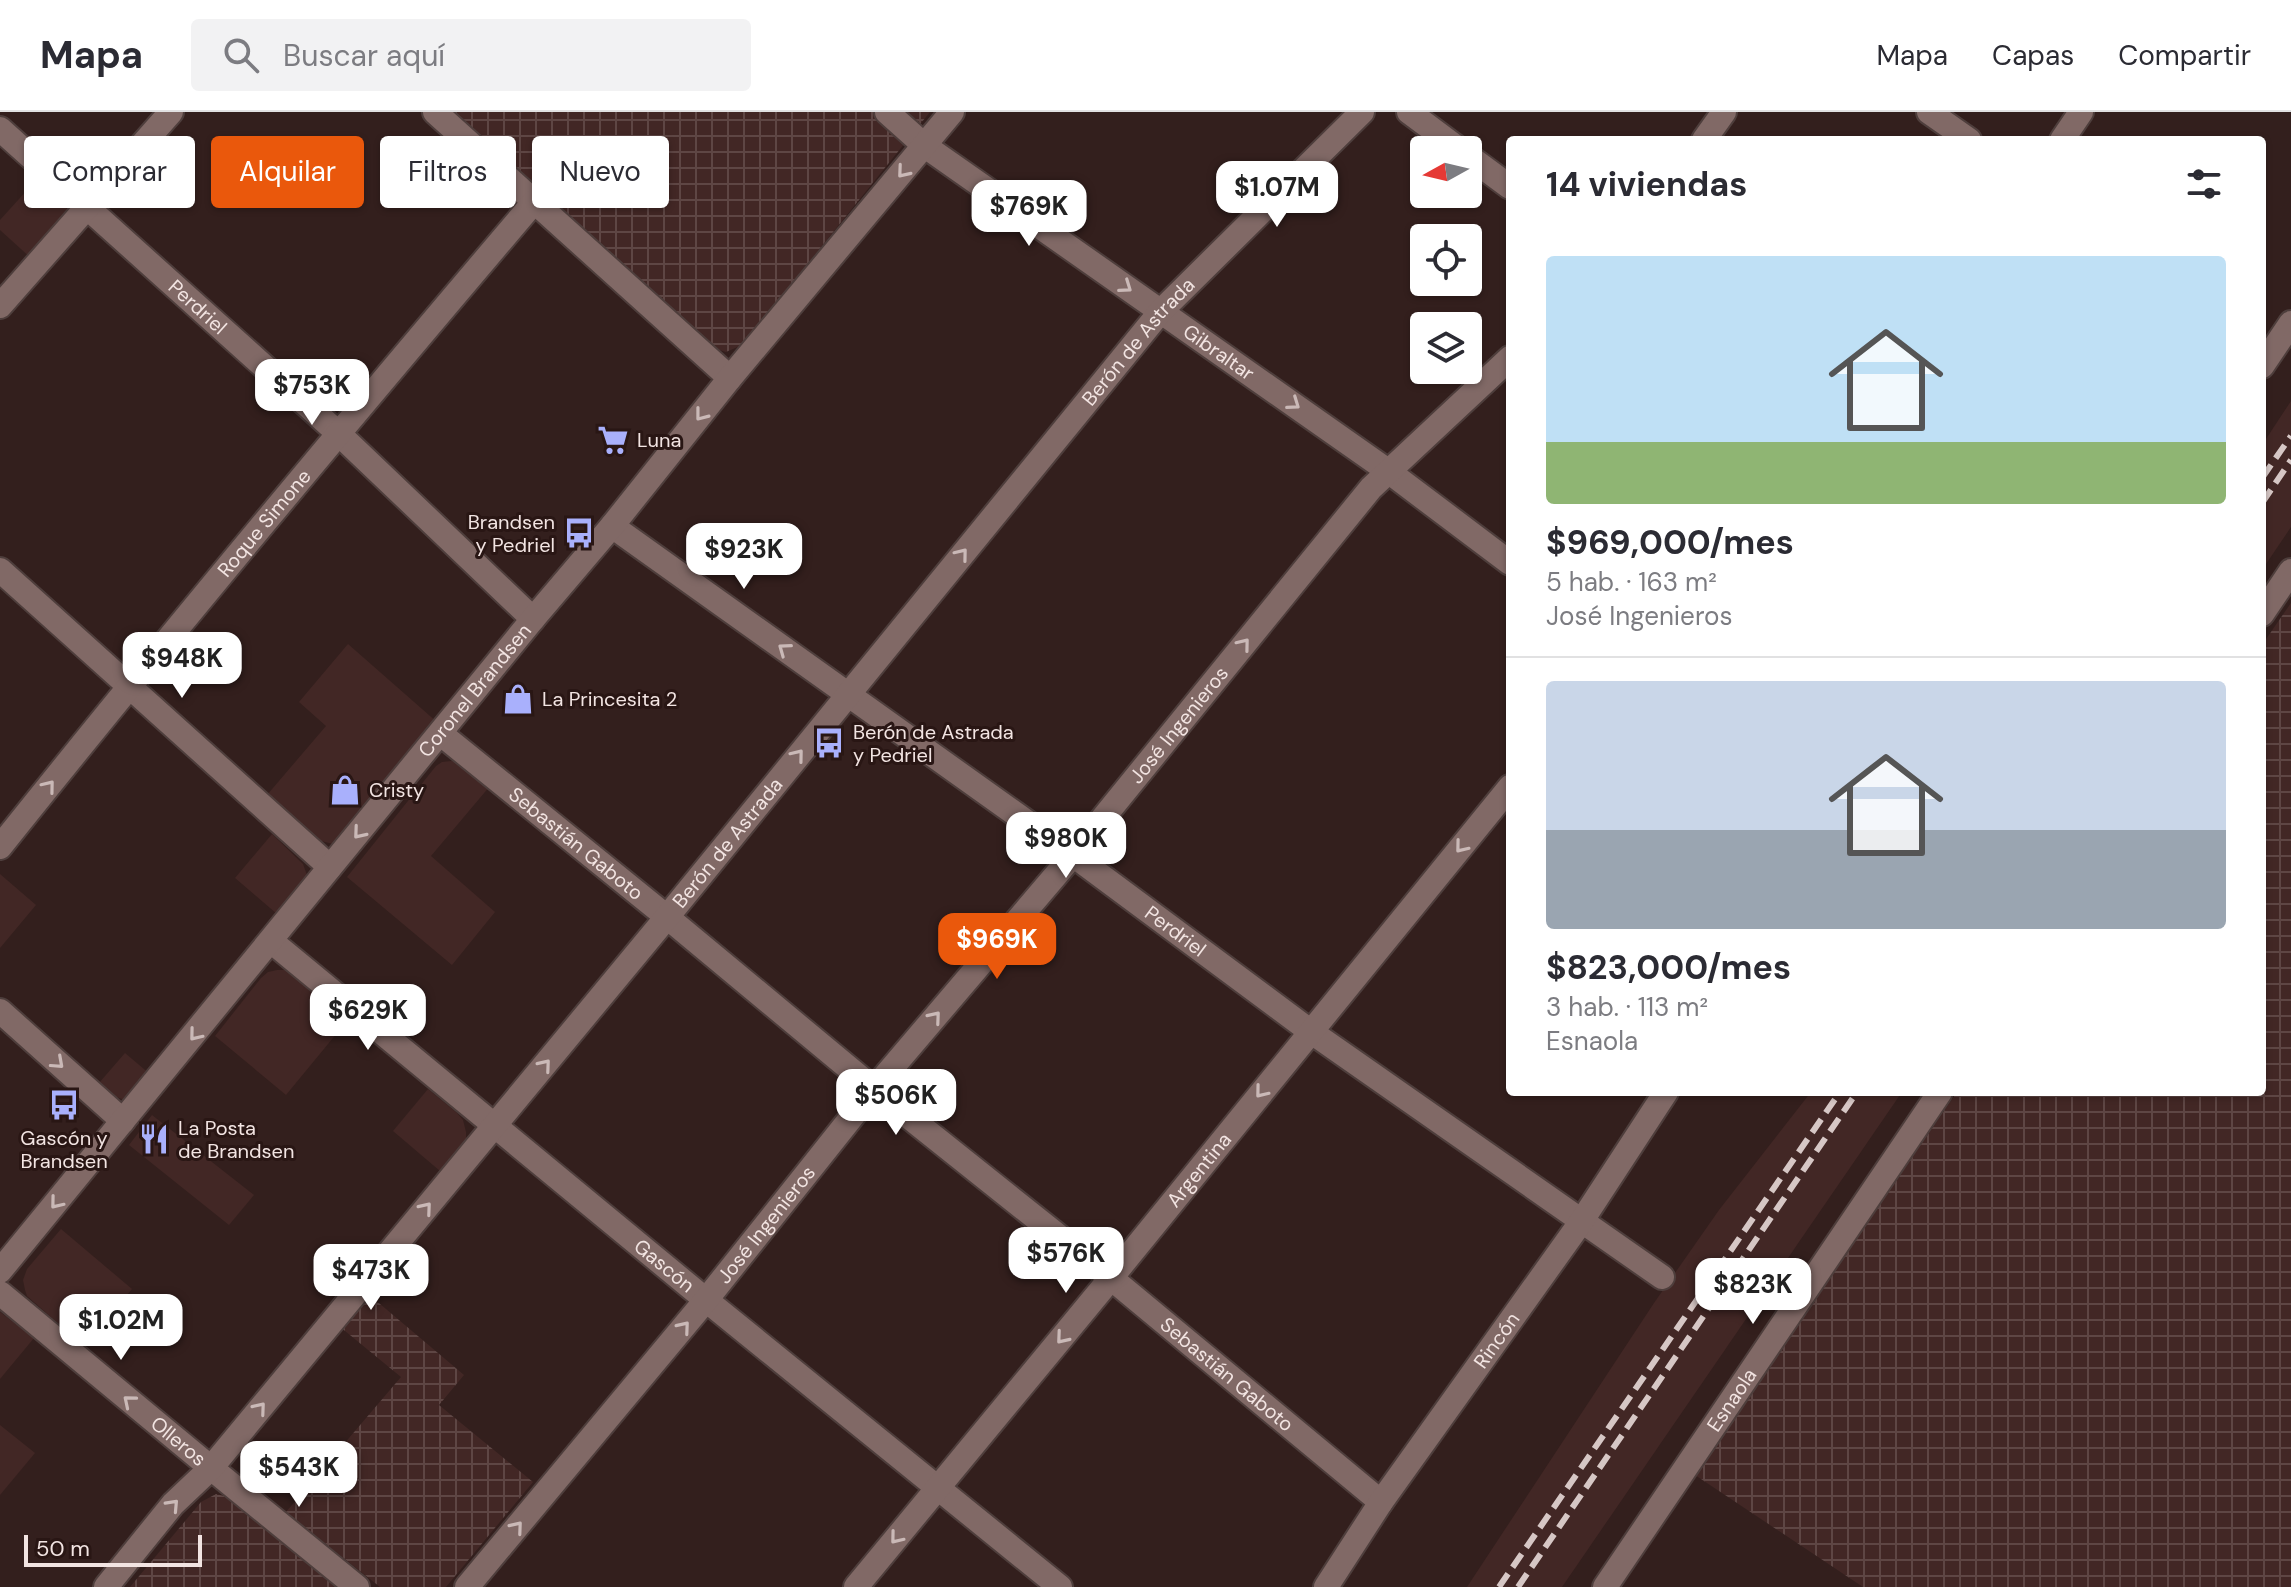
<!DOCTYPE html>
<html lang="es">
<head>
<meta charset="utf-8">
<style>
	:root { --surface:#fff; --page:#f2f2f3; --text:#2b2b33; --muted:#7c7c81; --line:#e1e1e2; --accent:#ea580c }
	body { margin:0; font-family:"DM Sans",sans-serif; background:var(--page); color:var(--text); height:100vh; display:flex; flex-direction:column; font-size:30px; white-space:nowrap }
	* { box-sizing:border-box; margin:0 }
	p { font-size:26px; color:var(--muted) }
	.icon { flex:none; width:44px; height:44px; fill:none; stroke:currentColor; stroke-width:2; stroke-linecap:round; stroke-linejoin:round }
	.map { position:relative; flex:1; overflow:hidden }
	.panel { position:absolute; left:1506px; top:24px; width:760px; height:960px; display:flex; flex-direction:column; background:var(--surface); border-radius:8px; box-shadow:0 2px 6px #0004 }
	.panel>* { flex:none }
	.hud { position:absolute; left:24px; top:24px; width:760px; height:72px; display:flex; gap:16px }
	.needle { width:52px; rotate:262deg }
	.tools { position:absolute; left:1410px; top:24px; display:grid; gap:16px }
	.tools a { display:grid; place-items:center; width:72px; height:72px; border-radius:8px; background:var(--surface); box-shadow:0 2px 6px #0004; font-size:40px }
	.scale { position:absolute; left:24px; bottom:20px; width:178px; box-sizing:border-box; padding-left:8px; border:4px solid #f2e4e2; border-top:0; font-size:22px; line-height:28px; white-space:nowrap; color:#f2e4e2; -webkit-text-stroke:6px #291614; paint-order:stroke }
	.price { position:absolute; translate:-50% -68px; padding:0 18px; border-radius:16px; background:#fff; color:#222; font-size:26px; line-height:52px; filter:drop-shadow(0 2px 4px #0008) }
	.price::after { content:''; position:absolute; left:50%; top:48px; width:24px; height:18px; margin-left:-12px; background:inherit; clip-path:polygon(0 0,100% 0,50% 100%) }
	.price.selected { background:var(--accent); color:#fff }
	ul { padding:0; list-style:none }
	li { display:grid; align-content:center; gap:16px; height:424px; padding:0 40px }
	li+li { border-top:2px solid var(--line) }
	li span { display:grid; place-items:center; height:248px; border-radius:8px; color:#555 }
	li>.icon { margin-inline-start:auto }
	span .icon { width:144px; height:144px; fill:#fffc; stroke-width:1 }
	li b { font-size:34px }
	h2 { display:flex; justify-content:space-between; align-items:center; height:96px; padding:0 40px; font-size:34px }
	.pill { padding:0 28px; border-radius:8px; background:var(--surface); box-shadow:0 2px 6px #0004; font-size:28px; line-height:72px }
	.pill.selected { background:var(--accent); color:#fff }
	header { display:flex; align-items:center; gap:48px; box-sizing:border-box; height:112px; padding:0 40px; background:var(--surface); border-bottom:2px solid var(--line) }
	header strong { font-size:38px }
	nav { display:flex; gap:44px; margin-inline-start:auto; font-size:28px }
	.search { width:560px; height:72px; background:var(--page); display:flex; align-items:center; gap:20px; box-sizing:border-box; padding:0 28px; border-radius:8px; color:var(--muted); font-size:30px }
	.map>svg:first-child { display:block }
	.built { fill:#422725 }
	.industrial { fill:url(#industrial-grid) }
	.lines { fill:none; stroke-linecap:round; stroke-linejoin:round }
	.street-casing { stroke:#4e3e3c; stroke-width:28 }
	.secondary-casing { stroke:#4e3e3c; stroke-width:28 }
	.street { stroke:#816966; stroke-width:24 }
	.secondary { stroke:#816966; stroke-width:24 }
	.rail { stroke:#d6c7c5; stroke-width:6; stroke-dasharray:16 8; stroke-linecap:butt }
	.oneway { stroke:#cab9b7 }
	.labels { text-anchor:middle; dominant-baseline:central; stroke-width:6; stroke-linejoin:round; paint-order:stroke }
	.street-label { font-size:20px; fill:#f2e4e2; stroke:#291614 }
	.poi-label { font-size:20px; fill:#f2e4e2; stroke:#291614; text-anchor:start }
</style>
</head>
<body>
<header>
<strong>Mapa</strong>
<div class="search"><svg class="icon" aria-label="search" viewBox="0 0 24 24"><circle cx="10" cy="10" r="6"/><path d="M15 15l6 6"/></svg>Buscar aquí</div>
<nav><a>Mapa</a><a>Capas</a><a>Compartir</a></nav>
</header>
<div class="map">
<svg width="2291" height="1475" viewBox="0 0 2291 1475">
	<defs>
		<pattern id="industrial-grid" width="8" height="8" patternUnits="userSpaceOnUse" patternTransform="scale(2)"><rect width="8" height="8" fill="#422725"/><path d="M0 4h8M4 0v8" fill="none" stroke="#5e4644"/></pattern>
	</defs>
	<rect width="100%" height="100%" fill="#331f1d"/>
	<g class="built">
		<path d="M 38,66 L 65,93 L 68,99 L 32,147 L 0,118 L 0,108 Z"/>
		<path d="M 2291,289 L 2291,415 L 2262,458 L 2262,333 Z"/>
		<path d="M 348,532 L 438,611 L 344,727 L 333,732 L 317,728 L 267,683 L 326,614 L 299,590 Z"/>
		<path d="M 451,649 L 461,650 L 490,674 L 431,744 L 495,800 L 452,853 L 347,765 L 436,654 L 442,650 Z"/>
		<path d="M 272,722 L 303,752 L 307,763 L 301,773 L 277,802 L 235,766 Z"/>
		<path d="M 0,762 L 36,793 L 0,836 Z"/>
		<path d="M 277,858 L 286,858 L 347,909 L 286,983 L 215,924 L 261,866 L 268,860 Z"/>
		<path d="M 125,941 L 151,963 L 125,988 L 113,984 L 99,971 Z"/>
		<path d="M 428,977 L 457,1001 L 463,1008 L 466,1020 L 466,1028 L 440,1059 L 393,1019 Z"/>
		<path d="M 1811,980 L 1902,980 L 1562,1475 L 1467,1475 L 1654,1191 L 1719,1098 Z"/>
		<path d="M 152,1003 L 254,1083 L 229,1113 L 129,1033 Z"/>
		<path d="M 61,1117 L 132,1177 L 84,1234 L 27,1184 L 25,1178 L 23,1168 L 27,1157 Z"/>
		<path d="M 0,1200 L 34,1226 L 0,1267 Z"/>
		<path d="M 0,1313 L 35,1341 L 0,1383 Z"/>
	</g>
	<g class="industrial">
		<path d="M 449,0 L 930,0 L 742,233 L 726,240 L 713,236 Z"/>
		<path d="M 2291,491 L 2291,1475 L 1863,1475 L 1695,1363 L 1957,980 L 2262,980 L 2262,533 Z"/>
		<path d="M 367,1181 L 464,1263 L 439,1293 L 533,1370 L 446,1475 L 380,1475 L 286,1400 L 401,1265 L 339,1214 Z"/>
		<path d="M 216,1382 L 232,1386 L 347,1475 L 130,1475 L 201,1390 Z"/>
	</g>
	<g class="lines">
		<g class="street-casing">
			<g id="street">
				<path d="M 435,0 L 730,266"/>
				<path id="s1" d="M 887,0 L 925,34 L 1388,359 L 1510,451"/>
				<path d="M 1409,0 L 1460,38"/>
				<path d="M 1929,0 L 1969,28"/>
				<path id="s2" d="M 0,17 L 338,321 L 533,507"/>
				<path d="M 1704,28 L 1724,0"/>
				<path d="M 2062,28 L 2081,0"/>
				<path d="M 1468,44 L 1510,75"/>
				<path d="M 0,194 L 171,0"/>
				<path d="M 2262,254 L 2291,211"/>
				<path id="s3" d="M 612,414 L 1073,743 L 1310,919 L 1662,1165"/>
				<path d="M 0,458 L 330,755"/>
				<path d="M 2262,502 L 2291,459"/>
				<path id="s4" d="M 441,622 L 667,805 L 874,977 L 1111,1166 L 1381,1390"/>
				<path id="s5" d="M 0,735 C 174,517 353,303 534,90"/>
				<path id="s6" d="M 271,829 L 706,1188 L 1060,1475"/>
				<path d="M 211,1356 L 357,1475"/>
				<path id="s7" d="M 467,1475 L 706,1188 L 874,977 L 1073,743 L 1371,376 L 1510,246"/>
				<path id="s8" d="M 856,1475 L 1111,1166 L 1510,675"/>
				<path id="s9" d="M 1326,1475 L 1381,1390 L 1581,1110 L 1666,980"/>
				<path id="s10" d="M 1605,1475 L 1940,980"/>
			</g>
		</g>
		<g class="secondary-casing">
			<g id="secondary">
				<path d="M 0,899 L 123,1009"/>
				<path id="s11" d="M 0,1159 L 533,507 L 612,414 L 730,266 L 952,0"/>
				<path id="s12" d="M 0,1181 L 211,1356"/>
				<path id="s13" d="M 106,1475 L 173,1392 L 211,1356 L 667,805 L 1161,199 L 1362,0"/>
			</g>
		</g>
		<use href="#street" class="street"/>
		<use href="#secondary" class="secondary"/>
		<g class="rail">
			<path d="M 2262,366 L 2291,324"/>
			<path d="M 2262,391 L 2291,348"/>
			<path d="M 1499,1475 L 1840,980"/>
			<path d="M 1518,1475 L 1857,980"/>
		</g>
	</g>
	<defs><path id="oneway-chevron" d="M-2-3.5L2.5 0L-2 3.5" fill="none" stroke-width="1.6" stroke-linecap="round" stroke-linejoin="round" transform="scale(2)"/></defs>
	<g class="oneway">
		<use href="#oneway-chevron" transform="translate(903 60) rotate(130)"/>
		<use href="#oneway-chevron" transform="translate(1126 175) rotate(35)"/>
		<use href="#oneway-chevron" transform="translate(1294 292) rotate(35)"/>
		<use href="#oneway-chevron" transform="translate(701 303) rotate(128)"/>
		<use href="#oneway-chevron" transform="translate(962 442) rotate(-51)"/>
		<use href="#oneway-chevron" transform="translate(1244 532) rotate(-51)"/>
		<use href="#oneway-chevron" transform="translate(784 537) rotate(-144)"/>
		<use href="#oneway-chevron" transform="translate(798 643) rotate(-51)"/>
		<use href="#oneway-chevron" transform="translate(49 674) rotate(-51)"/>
		<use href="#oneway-chevron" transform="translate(359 721) rotate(130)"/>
		<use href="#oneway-chevron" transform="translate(1461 735) rotate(129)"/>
		<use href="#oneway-chevron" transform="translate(935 905) rotate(-50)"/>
		<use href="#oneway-chevron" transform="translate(195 923) rotate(129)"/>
		<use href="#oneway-chevron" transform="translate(58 951) rotate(42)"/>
		<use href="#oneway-chevron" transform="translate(545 953) rotate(-50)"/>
		<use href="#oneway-chevron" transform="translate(1261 980) rotate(129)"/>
		<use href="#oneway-chevron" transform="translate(56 1091) rotate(129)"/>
		<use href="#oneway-chevron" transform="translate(426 1096) rotate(-50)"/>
		<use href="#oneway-chevron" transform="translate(684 1215) rotate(-50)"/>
		<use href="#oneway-chevron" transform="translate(1062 1226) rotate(130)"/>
		<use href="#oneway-chevron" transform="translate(129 1289) rotate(-140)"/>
		<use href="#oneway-chevron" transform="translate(260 1296) rotate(-50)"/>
		<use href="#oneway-chevron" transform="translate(173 1393) rotate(-47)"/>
		<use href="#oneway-chevron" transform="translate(517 1415) rotate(-50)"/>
		<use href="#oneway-chevron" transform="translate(896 1426) rotate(129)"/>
	</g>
	<defs>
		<g id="supermarket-bare" transform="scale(2.4)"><path d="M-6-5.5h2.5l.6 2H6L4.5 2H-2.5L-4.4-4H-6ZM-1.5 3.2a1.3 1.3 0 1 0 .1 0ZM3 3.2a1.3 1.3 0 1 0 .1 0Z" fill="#a9b0fc" stroke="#291614" stroke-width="2.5" paint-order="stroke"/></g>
		<g id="bus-bare" transform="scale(2.4)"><path d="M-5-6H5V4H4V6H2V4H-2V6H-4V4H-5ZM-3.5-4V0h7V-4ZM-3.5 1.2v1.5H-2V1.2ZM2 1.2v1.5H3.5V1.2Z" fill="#a9b0fc" stroke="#291614" stroke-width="2.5" paint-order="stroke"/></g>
		<g id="shop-bare" transform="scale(2.4)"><path d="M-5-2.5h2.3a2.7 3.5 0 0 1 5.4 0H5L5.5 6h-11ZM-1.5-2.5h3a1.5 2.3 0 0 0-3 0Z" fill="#a9b0fc" stroke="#291614" stroke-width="2.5" paint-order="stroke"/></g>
		<g id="restaurant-bare" transform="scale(2.4)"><path d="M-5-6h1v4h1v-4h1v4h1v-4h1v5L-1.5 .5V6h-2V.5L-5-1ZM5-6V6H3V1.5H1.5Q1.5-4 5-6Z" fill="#a9b0fc" stroke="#291614" stroke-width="2.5" paint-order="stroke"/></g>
	</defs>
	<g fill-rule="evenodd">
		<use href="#supermarket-bare" x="613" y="328"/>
		<use href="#bus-bare" x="579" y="421"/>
		<use href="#shop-bare" x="518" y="587"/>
		<use href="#bus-bare" x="829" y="631"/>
		<use href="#shop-bare" x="345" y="678"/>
		<use href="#bus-bare" x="64" y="993"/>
		<use href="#restaurant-bare" x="154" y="1027"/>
	</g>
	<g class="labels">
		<g class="street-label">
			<text stroke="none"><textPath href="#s2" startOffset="266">Perdriel</textPath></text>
			<text stroke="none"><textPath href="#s13" startOffset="1618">Berón de Astrada</textPath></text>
			<text stroke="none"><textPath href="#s1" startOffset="410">Gibraltar</textPath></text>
			<text stroke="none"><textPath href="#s5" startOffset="418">Roque Simone</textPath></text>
			<text stroke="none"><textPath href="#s11" startOffset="750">Coronel Brandsen</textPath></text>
			<text stroke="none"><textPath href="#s7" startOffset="1118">José Ingenieros</textPath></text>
			<text stroke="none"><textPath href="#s13" startOffset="970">Berón de Astrada</textPath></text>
			<text stroke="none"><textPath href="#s4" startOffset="174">Sebastián Gaboto</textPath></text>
			<text stroke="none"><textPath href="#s3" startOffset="694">Perdriel</textPath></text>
			<text stroke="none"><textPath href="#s8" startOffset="540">Argentina</textPath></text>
			<text stroke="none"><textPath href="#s7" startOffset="470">José Ingenieros</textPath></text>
			<text stroke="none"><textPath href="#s6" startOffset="510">Gascón</textPath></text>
			<text stroke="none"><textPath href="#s9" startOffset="300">Rincón</textPath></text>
			<text stroke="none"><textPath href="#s4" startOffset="1014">Sebastián Gaboto</textPath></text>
			<text stroke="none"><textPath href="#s10" startOffset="226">Esnaola</textPath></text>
			<text stroke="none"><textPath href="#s12" startOffset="232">Olleros</textPath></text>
		</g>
		<g class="poi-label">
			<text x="637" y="328">Luna</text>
			<text x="555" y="410" text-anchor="end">Brandsen<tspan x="555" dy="23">y Pedriel</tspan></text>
			<text x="542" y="587">La Princesita 2</text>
			<text x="853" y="620">Berón de Astrada<tspan x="853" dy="23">y Pedriel</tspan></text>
			<text x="369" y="678">Cristy</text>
			<text x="178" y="1016">La Posta<tspan x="178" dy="23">de Brandsen</tspan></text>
			<text x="64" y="1026" text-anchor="middle">Gascón y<tspan x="64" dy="23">Brandsen</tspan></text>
		</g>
	</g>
</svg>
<div class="tools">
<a><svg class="needle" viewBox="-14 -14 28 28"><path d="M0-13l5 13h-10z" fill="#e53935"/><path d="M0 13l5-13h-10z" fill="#7c7c81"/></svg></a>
<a><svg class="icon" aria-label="locate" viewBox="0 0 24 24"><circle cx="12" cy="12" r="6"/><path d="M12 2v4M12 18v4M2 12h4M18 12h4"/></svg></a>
<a><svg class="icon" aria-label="layers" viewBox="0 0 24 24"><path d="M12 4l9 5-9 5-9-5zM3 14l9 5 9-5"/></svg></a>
</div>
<div class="scale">50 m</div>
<b class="price" style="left:1277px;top:117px">$1.07M</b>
<b class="price" style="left:1029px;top:136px">$769K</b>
<b class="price" style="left:312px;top:315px">$753K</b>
<b class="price" style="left:744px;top:479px">$923K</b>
<b class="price" style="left:182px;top:588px">$948K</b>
<b class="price" style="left:1066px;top:768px">$980K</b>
<b class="price selected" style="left:997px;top:869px">$969K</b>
<b class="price" style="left:368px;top:940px">$629K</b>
<b class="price" style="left:896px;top:1025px">$506K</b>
<b class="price" style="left:1066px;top:1183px">$576K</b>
<b class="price" style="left:371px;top:1200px">$473K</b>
<b class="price" style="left:1753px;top:1214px">$823K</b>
<b class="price" style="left:121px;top:1250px">$1.02M</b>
<b class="price" style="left:299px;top:1397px">$543K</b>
<div class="hud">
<a class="pill">Comprar</a>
<a class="pill selected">Alquilar</a>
<a class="pill">Filtros</a>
<a class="pill">Nuevo</a>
</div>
<section class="panel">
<h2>14 viviendas<svg class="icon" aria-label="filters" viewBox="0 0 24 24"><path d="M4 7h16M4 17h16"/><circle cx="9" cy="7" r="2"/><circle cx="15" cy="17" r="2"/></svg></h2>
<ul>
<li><span style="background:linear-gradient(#bfe0f5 75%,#8fb573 0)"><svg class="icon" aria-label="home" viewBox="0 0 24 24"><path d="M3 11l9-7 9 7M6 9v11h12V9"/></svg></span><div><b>$969,000/mes</b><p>5 hab. · 163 m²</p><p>José Ingenieros</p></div></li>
<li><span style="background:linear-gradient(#c9d6e8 60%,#9aa5b1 0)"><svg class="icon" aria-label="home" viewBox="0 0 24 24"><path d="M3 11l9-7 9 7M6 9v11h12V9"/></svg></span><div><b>$823,000/mes</b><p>3 hab. · 113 m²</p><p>Esnaola</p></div></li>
</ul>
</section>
</div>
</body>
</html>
